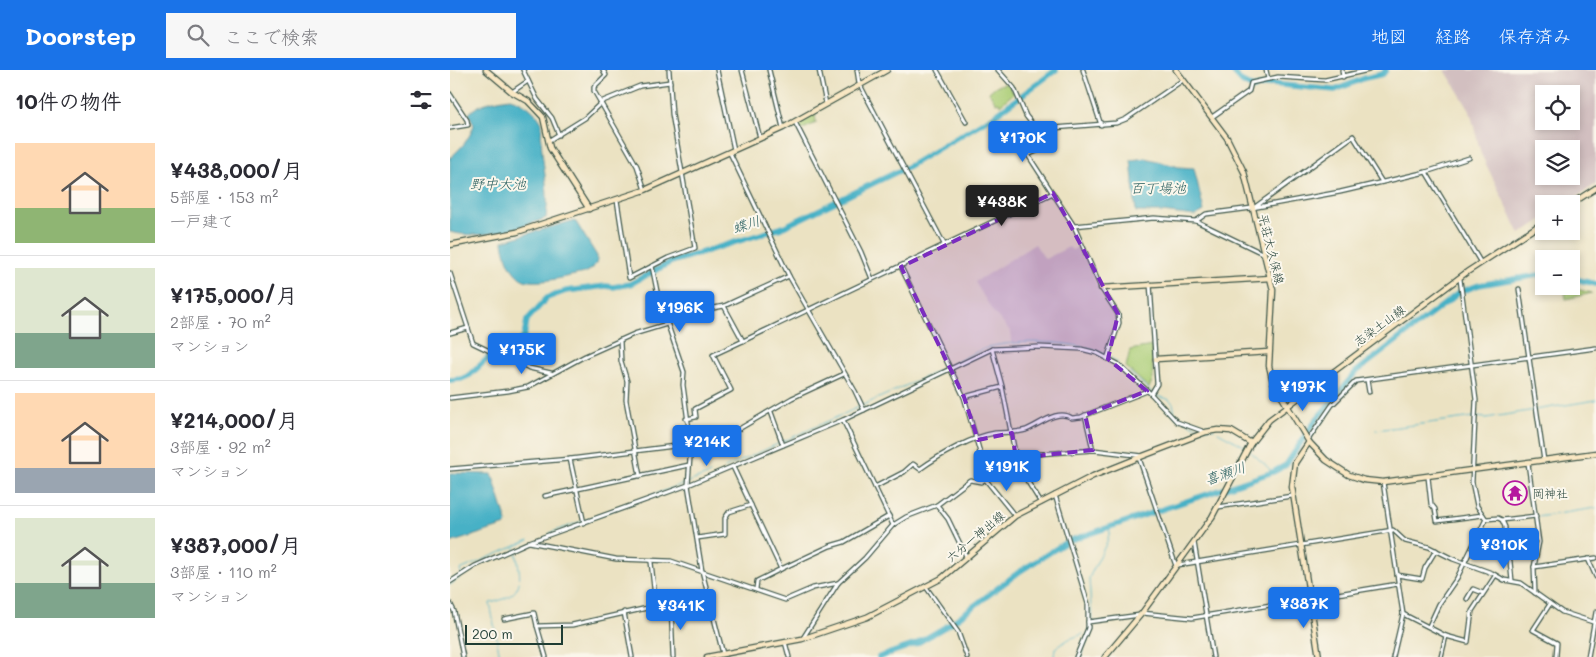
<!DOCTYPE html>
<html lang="ja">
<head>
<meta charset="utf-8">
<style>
	:root { --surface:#fff; --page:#f7f7f7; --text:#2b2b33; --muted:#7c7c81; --line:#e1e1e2; --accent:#1a73e8 }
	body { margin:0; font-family:Mali,"Klee One",sans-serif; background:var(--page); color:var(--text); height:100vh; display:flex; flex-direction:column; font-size:19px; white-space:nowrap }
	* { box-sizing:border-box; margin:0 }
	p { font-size:16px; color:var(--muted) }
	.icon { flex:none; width:28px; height:28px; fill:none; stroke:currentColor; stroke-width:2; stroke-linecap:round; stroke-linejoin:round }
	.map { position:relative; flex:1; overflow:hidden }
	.sheet { display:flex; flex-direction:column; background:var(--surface); width:450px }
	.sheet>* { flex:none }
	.fabs { position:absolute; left:1085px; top:15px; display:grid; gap:10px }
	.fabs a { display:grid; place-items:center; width:45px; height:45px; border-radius:0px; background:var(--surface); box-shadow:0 2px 8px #0003; font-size:25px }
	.scale { position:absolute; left:15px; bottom:12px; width:98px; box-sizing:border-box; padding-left:5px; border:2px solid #1f3d34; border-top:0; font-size:14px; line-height:18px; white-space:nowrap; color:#1f3d34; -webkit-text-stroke:4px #fbf7ec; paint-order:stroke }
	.price { position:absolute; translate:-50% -42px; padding:0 11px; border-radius:5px; background:var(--accent); color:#fff; font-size:16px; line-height:32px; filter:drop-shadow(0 1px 2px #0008) }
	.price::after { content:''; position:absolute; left:50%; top:30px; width:15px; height:11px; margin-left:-8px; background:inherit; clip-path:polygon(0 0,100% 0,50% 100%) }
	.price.active { background:#222; color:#fff }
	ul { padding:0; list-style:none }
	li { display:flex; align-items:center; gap:15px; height:125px; padding:0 15px }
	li+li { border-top:1px solid var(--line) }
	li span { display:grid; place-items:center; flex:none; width:140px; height:100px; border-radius:0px; color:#555 }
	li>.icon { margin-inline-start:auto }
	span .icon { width:60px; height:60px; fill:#fffc; stroke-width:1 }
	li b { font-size:21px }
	h2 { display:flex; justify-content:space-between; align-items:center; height:60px; padding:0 15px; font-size:21px }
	header { display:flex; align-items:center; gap:30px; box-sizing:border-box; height:70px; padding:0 25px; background:var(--accent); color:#fff }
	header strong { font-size:24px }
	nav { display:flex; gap:28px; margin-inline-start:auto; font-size:18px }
	.search { width:350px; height:45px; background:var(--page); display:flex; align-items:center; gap:12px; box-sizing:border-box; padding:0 18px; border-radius:0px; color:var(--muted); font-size:19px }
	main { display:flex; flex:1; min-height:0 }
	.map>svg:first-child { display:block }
	.industrial { fill:#d2bfc0; fill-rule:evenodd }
	.green { fill:#acce77; stroke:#668656 }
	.water { fill:#47b1c6; stroke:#33777d }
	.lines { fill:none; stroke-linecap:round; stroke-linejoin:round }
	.stream { stroke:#47b1c6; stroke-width:1 }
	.river { stroke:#47b1c6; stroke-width:5.5 }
	.street-casing { stroke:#3e5649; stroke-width:5.5 }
	.secondary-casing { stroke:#3e5649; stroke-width:7 }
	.street { stroke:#fff; stroke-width:3 }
	.secondary { stroke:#f9e7c3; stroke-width:4.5 }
	.marked { fill:#7b2cbf; fill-opacity:0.2; stroke:#7b2cbf; stroke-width:4; stroke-dasharray:10 6; stroke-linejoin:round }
	.labels { text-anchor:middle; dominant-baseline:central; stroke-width:4; stroke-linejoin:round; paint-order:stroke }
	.street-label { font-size:12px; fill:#1f3d34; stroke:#fbf7ec }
	.poi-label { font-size:12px; fill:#1f3d34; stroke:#fbf7ec; text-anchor:start }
	.water-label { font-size:14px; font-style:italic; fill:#2b6060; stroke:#fbf7ec }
</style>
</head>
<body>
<header>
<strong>Doorstep</strong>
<div class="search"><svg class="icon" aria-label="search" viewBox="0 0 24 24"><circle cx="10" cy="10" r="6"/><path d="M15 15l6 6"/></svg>ここで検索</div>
<nav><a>地図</a><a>経路</a><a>保存済み</a></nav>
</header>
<main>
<section class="sheet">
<h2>10件の物件<svg class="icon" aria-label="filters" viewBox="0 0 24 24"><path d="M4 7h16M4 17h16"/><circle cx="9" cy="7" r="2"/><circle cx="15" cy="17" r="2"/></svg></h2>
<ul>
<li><span style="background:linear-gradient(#ffd9b3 65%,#8fb573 0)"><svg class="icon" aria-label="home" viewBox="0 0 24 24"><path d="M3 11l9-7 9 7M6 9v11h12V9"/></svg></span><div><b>¥438,000/月</b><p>5部屋 · 153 m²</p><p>一戸建て</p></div></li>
<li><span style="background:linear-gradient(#dfe7d0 65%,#7fa58c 0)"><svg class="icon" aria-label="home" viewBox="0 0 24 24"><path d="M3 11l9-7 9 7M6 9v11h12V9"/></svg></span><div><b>¥175,000/月</b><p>2部屋 · 70 m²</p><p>マンション</p></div></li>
<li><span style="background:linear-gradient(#ffd9b3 75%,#9aa5b1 0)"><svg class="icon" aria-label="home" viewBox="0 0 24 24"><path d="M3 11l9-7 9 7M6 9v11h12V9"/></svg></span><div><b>¥214,000/月</b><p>3部屋 · 92 m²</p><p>マンション</p></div></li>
<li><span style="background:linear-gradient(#dfe7d0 65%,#7fa58c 0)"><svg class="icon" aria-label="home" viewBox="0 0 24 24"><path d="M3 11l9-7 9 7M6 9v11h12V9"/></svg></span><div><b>¥387,000/月</b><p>3部屋 · 110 m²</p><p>マンション</p></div></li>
</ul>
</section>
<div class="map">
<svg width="1146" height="587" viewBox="0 0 1146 587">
	<rect width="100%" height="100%" fill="#fbf7ec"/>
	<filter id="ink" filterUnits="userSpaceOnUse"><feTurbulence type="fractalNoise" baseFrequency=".02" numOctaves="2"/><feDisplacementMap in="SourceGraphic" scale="10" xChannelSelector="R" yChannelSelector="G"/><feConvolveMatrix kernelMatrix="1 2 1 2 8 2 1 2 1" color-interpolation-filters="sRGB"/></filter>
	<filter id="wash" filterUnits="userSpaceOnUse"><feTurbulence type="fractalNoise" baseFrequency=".0096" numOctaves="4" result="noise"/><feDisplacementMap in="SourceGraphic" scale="20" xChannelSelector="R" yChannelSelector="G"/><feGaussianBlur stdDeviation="1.12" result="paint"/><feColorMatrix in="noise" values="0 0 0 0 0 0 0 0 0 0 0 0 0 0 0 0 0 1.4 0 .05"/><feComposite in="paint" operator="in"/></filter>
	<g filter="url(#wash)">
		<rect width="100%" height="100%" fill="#ebe2c2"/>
		<g class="industrial">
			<path d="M 995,0 L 1146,0 L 1146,114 L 1116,134 L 1094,134 L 1094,148 L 1070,164 L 1031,84 L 1020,41 ZM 1094,24 L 1121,24 L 1121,51 L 1094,51 ZM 1094,79 L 1121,79 L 1121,106 L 1094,106 Z"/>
			<path d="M 585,174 L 595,189 L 619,177 L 622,180 L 630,176 L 650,222 L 668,249 L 656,284 L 633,276 L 562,273 L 561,262 L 543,242 L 525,212 Z"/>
		</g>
		<g class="green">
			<path d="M 557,13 L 564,23 L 550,35 L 549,32 L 546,33 L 539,22 L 546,16 Z"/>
			<path d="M 365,43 L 366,53 L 351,60 L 348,52 Z"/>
			<path d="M 1114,216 L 1142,223 L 1116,229 Z"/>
			<path d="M 702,276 L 703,309 L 699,318 L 676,297 L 680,280 Z"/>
		</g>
		<g class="water">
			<path d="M 60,28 C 74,32 85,40 92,53 C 88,85 101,115 96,148 C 67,159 31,170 0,162 L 0,88 C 11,78 19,70 24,55 L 19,44 C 26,33 47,30 60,28 Z"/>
			<path d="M 696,88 L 729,97 L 744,98 L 754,141 L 745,146 L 712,142 L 686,142 L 681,90 Z"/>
			<path d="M 122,151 L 126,152 L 147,186 L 147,192 L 142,199 L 135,203 C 118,206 96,213 79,211 C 63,210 54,185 53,171 Z"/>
			<path d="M 0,403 L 42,404 L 57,452 L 56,455 L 0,473 Z"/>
		</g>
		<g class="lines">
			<g class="stream">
				<path d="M 501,295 C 514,288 528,280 543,276 C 576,269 642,270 668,293"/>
				<path d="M 679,302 L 706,326 L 718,329 L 723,333 L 725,346 L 745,356 L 764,359"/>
				<path d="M 926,360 L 1024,347 L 1036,348 L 1146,330"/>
				<path d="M 768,362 L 796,377"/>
				<path d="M 801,382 L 823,402"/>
				<path d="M 275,398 L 497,297"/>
				<path d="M 1087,447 L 1146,438"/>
				<path d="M 100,463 L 260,404"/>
				<path d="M 11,503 L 10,500 L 79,470"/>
				<path d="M 0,515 L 11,507"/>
				<path d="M 50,587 L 40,533 C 76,525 72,510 65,478"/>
				<path d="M 604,587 L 605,578 L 619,569 L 633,564"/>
				<path d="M 631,587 L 642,553 L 639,508 L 657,472 L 661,457"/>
			</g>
			<g class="river">
				<path d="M 781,0 L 792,12 L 803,18 L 821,14 L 885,20 L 915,8 L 933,4 L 936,0"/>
				<path d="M 1121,208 L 1146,214"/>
				<path d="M 0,310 L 11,309 L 20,305 L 41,285 L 67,274 L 74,267 L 77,250 L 97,228 L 116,221 L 156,216 L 163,217 L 180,214 L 221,192 L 331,158 L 352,148 L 459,96 L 545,45 L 606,0"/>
				<path d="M 429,587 L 466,574 L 500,554 L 569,502 L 618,471 L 823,402 L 836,395 L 865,351 L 906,302 L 1010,222 L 1029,215 L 1094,204"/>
			</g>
		</g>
	</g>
	<g filter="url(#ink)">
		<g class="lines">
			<g class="street-casing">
				<g id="street">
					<path d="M 73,0 L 87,29 L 102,48 L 109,65"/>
					<path d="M 153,0 L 156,5 L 144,17 L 144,21 L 187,96 L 195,120"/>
					<path d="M 267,0 L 284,80"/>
					<path d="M 292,0 L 310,68"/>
					<path d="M 319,0 L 333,58"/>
					<path d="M 369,0 L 376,34"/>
					<path d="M 407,0 L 409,13 L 494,174"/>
					<path d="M 487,0 L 516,52"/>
					<path d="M 548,0 L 564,18 L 576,46 L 591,65 L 595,65 L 598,76 L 578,85 L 624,156 L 651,218 L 668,244 L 669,253 L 657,289"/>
					<path d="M 633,0 L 651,55"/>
					<path d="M 816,0 L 818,9"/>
					<path d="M 892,0 L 893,7"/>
					<path d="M 62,22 L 78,11"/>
					<path d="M 0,24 L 17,50 L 18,55 L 0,58"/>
					<path d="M 762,47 L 799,21 L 801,13 L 828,7 L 875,10 L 919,0"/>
					<path d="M 345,52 L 411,182 L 422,209"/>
					<path d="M 595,65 L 599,59 L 604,58 L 666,53 L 676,49 L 733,10"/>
					<path d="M 98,71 L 135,48 L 153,31 L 190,16 L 220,12"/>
					<path d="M 280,83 L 339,206 L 405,321 L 414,340"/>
					<path d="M 976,102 L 1031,193"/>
					<path d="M 167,130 L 179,208 L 218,188 L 245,178 L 222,44 L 219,0"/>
					<path d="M 805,137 L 903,66 L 932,112"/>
					<path d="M 746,151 L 756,144 L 802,138 L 890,122 L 976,102 L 1019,88"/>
					<path d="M 624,156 L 704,148 L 746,151 L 814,184"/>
					<path d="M 202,196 L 208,226 L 234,302 L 233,315 L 241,374 L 238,415 L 252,501 L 273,584"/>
					<path d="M 451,197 L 514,327 L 533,393 L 540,406"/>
					<path d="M 0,203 L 23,273 L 48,285 L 59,287 L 79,298 L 101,303"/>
					<path d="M 1010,209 L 1026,330 L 1022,412 L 1027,436 L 1036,449"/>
					<path d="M 700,214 L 707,314 L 701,324"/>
					<path d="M 1069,219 L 1094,391"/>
					<path d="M 274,236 L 293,271 L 603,123"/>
					<path d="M 217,252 L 243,242 L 274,236 L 339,206"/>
					<path d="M 0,263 L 18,258"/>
					<path d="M 170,270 L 171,291 L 177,311 L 176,330 L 190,406"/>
					<path d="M 542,279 L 552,316 L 566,388 L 571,401 L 591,433"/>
					<path d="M 917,310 L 919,322"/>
					<path d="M 514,327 L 552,317"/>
					<path d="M 0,328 L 58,321 L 78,317 L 135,286 L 184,264 L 217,254"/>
					<path d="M 321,342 L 333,375"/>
					<path d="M 635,345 L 643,380"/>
					<path d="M 236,349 L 246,347 L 245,339 L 281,320 L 263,285 L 293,271"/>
					<path d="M 393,350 L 443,455"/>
					<path d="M 858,370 L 882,335 L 906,311 L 1146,278"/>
					<path d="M 689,388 L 726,496"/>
					<path d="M 120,389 L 134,453"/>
					<path d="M 1078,393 L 1089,472 L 1084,497 L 1085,523"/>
					<path d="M 283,397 L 331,499 L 380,476 L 394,472 L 439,446"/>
					<path d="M 0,399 L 120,389 L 241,374 L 289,359 L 342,328 L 394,304"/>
					<path d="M 978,407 L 981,434 L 985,439 L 987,451 L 1033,445"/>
					<path d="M 535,409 L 565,446"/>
					<path d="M 933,412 L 953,544 L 943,587"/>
					<path d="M 425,417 L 454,402 L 463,394 L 470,399 C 488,386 523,366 545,363 C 556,362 566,363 576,360 C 589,355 608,338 622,348 L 631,347 L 697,321"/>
					<path d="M 605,425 L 638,534 L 638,558 L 626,587"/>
					<path d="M 95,426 L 239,395"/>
					<path d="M 487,435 L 498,449 L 516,486"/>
					<path d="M 768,437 L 842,426"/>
					<path d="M 1036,449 L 1048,448 L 1052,450 L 1086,446"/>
					<path d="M 1052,450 L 1055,457 L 1055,478 L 1060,491 L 1062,511"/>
					<path d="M 247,468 L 275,464 L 275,448 L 279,442 L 301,435"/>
					<path d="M 79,472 L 166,489 L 221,491 L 335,530 L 363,518 L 388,513"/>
					<path d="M 744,472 L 763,587"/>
					<path d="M 1024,474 L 1038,480"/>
					<path d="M 1138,489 L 1146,507"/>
					<path d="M 728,495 L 943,460 L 955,471 L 979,477 L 1003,489 L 1042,503 L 1054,510 L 1071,513 L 1112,542 L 1146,553"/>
					<path d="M 1084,497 L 1146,488"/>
					<path d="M 947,505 L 972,509 L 975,498 L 986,480"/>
					<path d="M 0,512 L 25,496 L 79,472 L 238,415 L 393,350 L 542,279 L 589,277 L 631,279 L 647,283 L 668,294 L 701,324 L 727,352 L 755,362"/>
					<path d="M 476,517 L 508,562 L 517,587"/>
					<path d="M 306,519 L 307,511 L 331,499"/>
					<path d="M 1017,529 L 1023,519 L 1033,523"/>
					<path d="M 0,533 L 4,541 L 13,587"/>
					<path d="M 1100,534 L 1083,560 L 1107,573 L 1106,587"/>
					<path d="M 221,535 L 223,587"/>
					<path d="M 206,536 L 237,535 L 239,544 L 263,543"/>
					<path d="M 174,542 L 182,587"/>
					<path d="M 692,543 L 742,548 L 948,514"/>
					<path d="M 953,544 L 996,566 L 991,587"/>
					<path d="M 54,549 L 84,543 L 87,556"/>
					<path d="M 638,552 L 690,545"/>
					<path d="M 979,556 L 989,534 L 1007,508 L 1036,449"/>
					<path d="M 996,566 L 1018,572 L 1022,541 L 1045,506"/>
					<path d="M 353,568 L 388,513 L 415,488 L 443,455 L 456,447 L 487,435 L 520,410 L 531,412 L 554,398 L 566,388 L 589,384 L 644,380 L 693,386"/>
					<path d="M 335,572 L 339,587"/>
					<path d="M 96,587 L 87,556 L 122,555 L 206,536 L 201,492"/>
					<path d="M 1138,587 L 1146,542"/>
				</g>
			</g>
			<g class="secondary-casing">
				<g id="secondary">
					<path d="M 36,0 L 62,22 L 78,31 L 93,47 L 100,78 L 139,139"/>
					<path d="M 726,0 L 777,68 L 794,102 L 823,220 L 819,296 L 823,312 L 859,372 L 876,390 L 899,405 L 914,410 L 933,412 L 1146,383"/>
					<path d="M 1121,134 L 1146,118"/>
					<path d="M 0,175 L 67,162 L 195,120 L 333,58 L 437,0"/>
					<path d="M 651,218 L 821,208"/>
					<path d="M 706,289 L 819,282"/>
					<path d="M 859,372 L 845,393 L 842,417 L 869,587"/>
					<path d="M 257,587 L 352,569 L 417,547 L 492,508 L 565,446 L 643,406 L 693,386 L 756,362 L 768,360 L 781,361 L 801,373"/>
					<path d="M 655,587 L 692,543 L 762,447 L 801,373 L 819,350 L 1017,202 L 1094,152"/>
				</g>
			</g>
			<use href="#street" class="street"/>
			<use href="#secondary" class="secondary"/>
		</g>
	</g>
	<path class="marked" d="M 603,123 L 668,244 L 658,289 L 697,321 L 635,345 L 643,380 L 566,388 L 562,363 L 528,370 L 514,327 L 451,197 Z"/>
	<defs>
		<g id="temple-ring" transform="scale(1.25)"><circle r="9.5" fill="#fbf7ec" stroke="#b5179e" stroke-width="1.5"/><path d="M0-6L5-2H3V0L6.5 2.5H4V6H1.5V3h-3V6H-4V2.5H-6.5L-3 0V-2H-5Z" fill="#b5179e"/></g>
	</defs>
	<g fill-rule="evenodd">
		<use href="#temple-ring" x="1065" y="423"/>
	</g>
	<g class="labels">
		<g class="street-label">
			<text transform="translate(822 179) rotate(76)">平荘大久保線</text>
			<text transform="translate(929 255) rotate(-36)">志染土山線</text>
			<text transform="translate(525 466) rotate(-40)">六分一神出線</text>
		</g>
		<g class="poi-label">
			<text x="1082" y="423">岡神社</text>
		</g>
		<g class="water-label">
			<text x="48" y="113">野中大池</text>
			<text x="708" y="117">百丁場池</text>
			<text transform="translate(296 154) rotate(-18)">蝶川</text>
			<text transform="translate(775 403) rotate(-19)">喜瀬川</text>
		</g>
	</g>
</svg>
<div class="fabs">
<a><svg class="icon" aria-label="locate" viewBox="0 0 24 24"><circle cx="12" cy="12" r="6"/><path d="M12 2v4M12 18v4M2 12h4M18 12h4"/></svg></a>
<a><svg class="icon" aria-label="layers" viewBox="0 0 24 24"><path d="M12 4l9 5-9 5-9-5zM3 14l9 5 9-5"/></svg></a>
<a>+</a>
<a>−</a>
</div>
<div class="scale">200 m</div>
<b class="price" style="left:573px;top:93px">¥170K</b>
<b class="price active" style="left:552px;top:157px">¥438K</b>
<b class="price" style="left:230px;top:263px">¥196K</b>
<b class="price" style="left:72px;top:305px">¥175K</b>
<b class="price" style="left:853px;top:342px">¥197K</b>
<b class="price" style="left:257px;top:397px">¥214K</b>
<b class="price" style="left:557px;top:422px">¥191K</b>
<b class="price" style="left:1054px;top:500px">¥310K</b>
<b class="price" style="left:854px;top:559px">¥387K</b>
<b class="price" style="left:231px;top:561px">¥341K</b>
</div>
</main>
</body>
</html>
